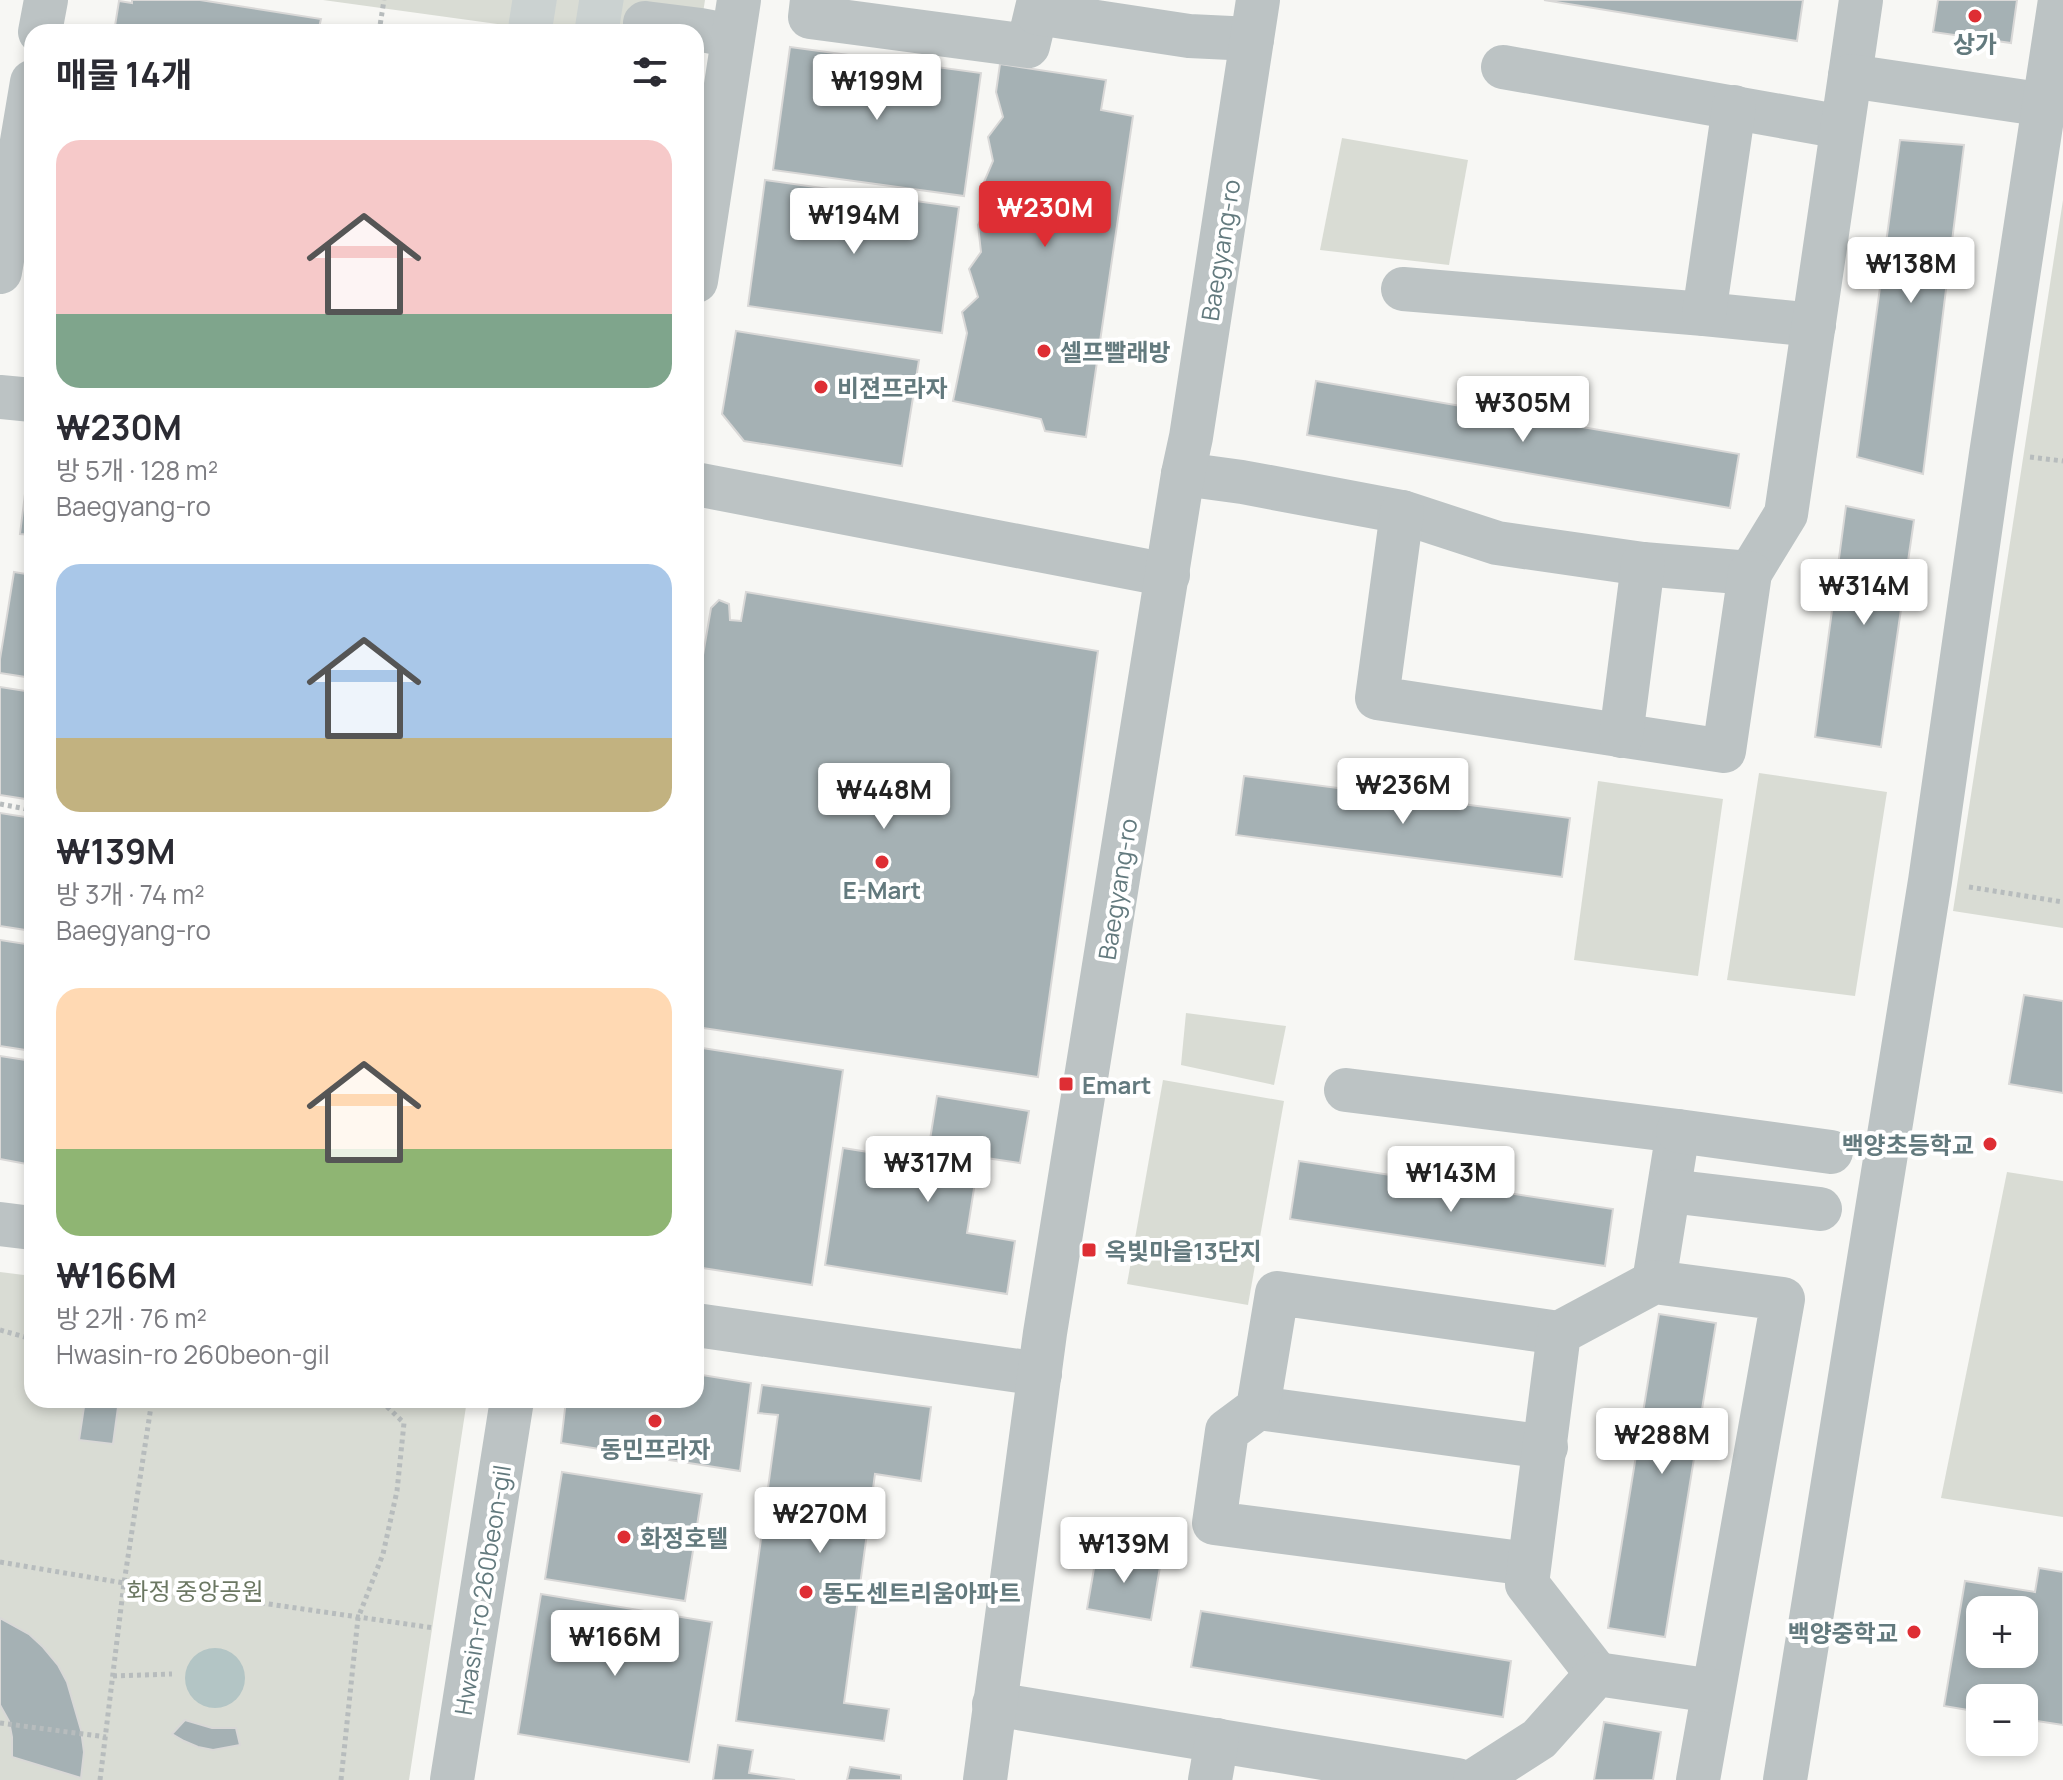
<!DOCTYPE html>
<html lang="ko">
<head>
<meta charset="utf-8">
<style>
	:root { --surface:#fff; --page:#f2f2f3; --text:#2b2b33; --muted:#7c7c81; --accent:#de2e34 }
	body { margin:0; font-family:Manrope,"Noto Sans KR",sans-serif; background:var(--page); color:var(--text); height:100vh; display:flex; flex-direction:column; font-size:30px; white-space:nowrap }
	* { box-sizing:border-box; margin:0 }
	p { font-size:26px; color:var(--muted) }
	.icon { flex:none; width:44px; height:44px; fill:none; stroke:currentColor; stroke-width:2; stroke-linecap:round; stroke-linejoin:round }
	.map { position:relative; flex:1; overflow:hidden }
	.details { position:absolute; left:24px; top:24px; width:680px; height:1384px; display:flex; flex-direction:column; background:var(--surface); border-radius:24px; box-shadow:0 4px 12px #0003 }
	.details>* { flex:none }
	.controls { position:absolute; left:1966px; top:1596px; display:grid; gap:16px }
	.controls a { display:grid; place-items:center; width:72px; height:72px; border-radius:16px; background:var(--surface); box-shadow:0 4px 12px #0003; font-size:40px }
	.price { position:absolute; translate:-50% -68px; padding:0 18px; border-radius:8px; background:#fff; color:#222; font-size:26px; line-height:52px; filter:drop-shadow(0 2px 4px #0008) }
	.price::after { content:''; position:absolute; left:50%; top:48px; width:24px; height:18px; margin-left:-12px; background:inherit; clip-path:polygon(0 0,100% 0,50% 100%) }
	.price.on { background:var(--accent); color:#fff }
	ul { padding:0; list-style:none }
	li { display:grid; align-content:center; gap:16px; height:424px; padding:0 32px }
	li span { display:grid; place-items:center; height:248px; border-radius:24px; color:#555 }
	li>.icon { margin-inline-start:auto }
	span .icon { width:144px; height:144px; fill:#fffc; stroke-width:1 }
	li b { font-size:34px }
	h2 { display:flex; justify-content:space-between; align-items:center; height:96px; padding:0 32px; font-size:34px }
	.map>svg:first-child { display:block }
	.green { fill:#d9dcd4 }
	.water { fill:#b3c5c5 }
	.building { fill:#a5b1b4; stroke:#d9d8d7; stroke-width:2; fill-rule:evenodd }
	.lines { fill:none; stroke-linecap:round; stroke-linejoin:round }
	.minor-tunnel { stroke:#cbd2d1; stroke-width:44; stroke-dasharray:44 22; stroke-linecap:butt }
	.path { stroke:#b7bcbd; stroke-width:5; stroke-dasharray:4 4; stroke-linecap:butt }
	.minor { stroke:#bcc3c4; stroke-width:44 }
	.poi-dot { fill:#de2e34; stroke:#fff; stroke-width:3 }
	.labels { text-anchor:middle; dominant-baseline:central; stroke-width:8; stroke-linejoin:round; paint-order:stroke }
	.poi-label { font-size:24px; font-weight:bold; fill:#637a7e; stroke:#fff; text-anchor:start }
	.street-label { font-size:24px; fill:#637a7e; stroke:#fff }
	.park-label { font-size:24px; fill:#6b7762; stroke:#fff }
</style>
</head>
<body>
<div class="map">
<svg width="2063" height="1780" viewBox="0 0 2063 1780">
	<rect width="100%" height="100%" fill="#f7f7f4"/>
	<g class="green">
		<path d="M 323,0 L 705,0 L 697,52 L 696,32 L 556,32 Z"/>
		<path d="M 1342,138 L 1468,160 L 1449,265 L 1320,250 Z"/>
		<path d="M 2063,200 L 2063,928 L 1953,911 Z"/>
		<path d="M 1759,773 L 1887,792 L 1855,996 L 1727,980 Z"/>
		<path d="M 1598,781 L 1723,799 L 1698,976 L 1574,960 Z"/>
		<path d="M 1186,1013 L 1286,1026 L 1274,1085 L 1181,1065 Z"/>
		<path d="M 1163,1080 L 1284,1101 L 1248,1305 L 1127,1284 Z"/>
		<path d="M 2007,1172 L 2063,1181 L 2063,1517 L 1941,1498 Z"/>
		<path d="M 0,1272 L 32,1276 L 32,1400 L 467,1400 L 409,1780 L 0,1780 Z"/>
	</g>
	<circle class="water" cx="215" cy="1678" r="30"/>
	<g class="building">
		<path d="M 132,0 L 200,0 L 321,19 L 318,32 L 114,32 L 119,1 L 132,3 Z"/>
		<path d="M 1544,0 L 1803,0 L 1797,41 Z"/>
		<path d="M 1938,0 L 2017,0 L 2011,43 L 1933,32 Z"/>
		<path d="M 790,47 L 981,73 L 964,196 L 773,170 Z"/>
		<path d="M 1000,64 L 1106,80 L 1101,110 L 1133,116 L 1086,437 L 1045,431 L 1041,419 L 953,401 L 967,333 L 962,312 L 978,297 L 969,269 L 981,252 L 978,225 L 987,207 L 981,189 L 993,161 L 988,137 L 1003,117 L 996,92 Z"/>
		<path d="M 1900,140 L 1964,145 L 1923,474 L 1857,457 Z"/>
		<path d="M 765,180 L 959,207 L 942,333 L 748,306 Z"/>
		<path d="M 736,331 L 919,360 L 902,466 L 744,441 L 722,414 Z"/>
		<path d="M 1316,381 L 1739,454 L 1730,508 L 1307,435 Z"/>
		<path d="M 32,468 L 32,535 L 20,534 L 28,470 Z"/>
		<path d="M 1846,506 L 1914,520 L 1881,747 L 1815,737 Z"/>
		<path d="M 14,572 L 32,575 L 32,678 L 0,673 L 0,659 Z"/>
		<path d="M 746,592 L 1098,651 L 1038,1077 L 696,1027 L 696,696 L 711,608 L 719,600 L 729,604 L 730,620 L 741,621 Z"/>
		<path d="M 0,687 L 32,692 L 32,800 L 0,795 Z"/>
		<path d="M 1244,776 L 1570,818 L 1562,877 L 1236,835 Z"/>
		<path d="M 0,813 L 32,818 L 32,931 L 0,926 Z"/>
		<path d="M 0,940 L 32,945 L 32,1051 L 0,1046 Z"/>
		<path d="M 2024,995 L 2063,1001 L 2063,1093 L 2009,1084 Z"/>
		<path d="M 696,1047 L 843,1070 L 812,1285 L 696,1267 Z"/>
		<path d="M 0,1056 L 32,1061 L 32,1165 L 0,1159 Z"/>
		<path d="M 937,1096 L 1029,1111 L 1020,1163 L 979,1157 L 967,1233 L 1015,1241 L 1007,1294 L 825,1265 L 843,1148 L 887,1155 L 884,1176 L 923,1183 Z"/>
		<path d="M 1299,1161 L 1613,1209 L 1605,1266 L 1290,1219 Z"/>
		<path d="M 1659,1314 L 1716,1323 L 1665,1637 L 1608,1628 Z"/>
		<path d="M 696,1374 L 751,1383 L 740,1471 L 561,1443 L 566,1400 L 696,1400 Z"/>
		<path d="M 762,1385 L 931,1407 L 921,1481 L 875,1474 L 844,1703 L 889,1709 L 884,1741 L 736,1721 L 778,1415 L 758,1413 Z"/>
		<path d="M 85,1400 L 119,1400 L 113,1444 L 79,1440 Z"/>
		<path d="M 562,1472 L 702,1494 L 685,1601 L 545,1579 Z"/>
		<path d="M 1097,1551 L 1161,1561 L 1151,1620 L 1087,1609 Z"/>
		<path d="M 2039,1568 L 2063,1572 L 2063,1725 L 2024,1719 L 2024,1698 L 1980,1698 L 1980,1712 L 1944,1706 L 1965,1581 L 2035,1592 ZM 1980,1610 L 2024,1610 L 2024,1654 L 1980,1654 Z"/>
		<path d="M 541,1594 L 712,1622 L 689,1762 L 518,1734 Z"/>
		<path d="M 1201,1611 L 1511,1661 L 1503,1717 L 1191,1667 Z"/>
		<path d="M 0,1618 L 29,1634 L 43,1647 L 58,1665 L 67,1682 L 81,1730 L 84,1752 L 81,1778 L 12,1757 L 12,1737 L 9,1721 L 0,1705 Z"/>
		<path d="M 185,1720 L 212,1728 L 236,1728 L 240,1745 L 213,1750 L 198,1747 L 184,1741 L 172,1734 Z"/>
		<path d="M 1604,1722 L 1661,1732 L 1653,1780 L 1594,1780 Z"/>
		<path d="M 718,1745 L 753,1750 L 749,1773 L 795,1780 L 713,1780 Z"/>
		<path d="M 850,1767 L 901,1775 L 901,1780 L 847,1780 Z"/>
	</g>
	<g class="lines">
		<path class="minor-tunnel" d="M 512,2 L 645,23"/>
		<g class="path">
			<path d="M 379,32 L 384,0"/>
			<path d="M 2030,457 L 2063,461"/>
			<path d="M 0,804 L 32,810"/>
			<path d="M 1969,887 L 2063,902"/>
			<path d="M 0,1330 L 32,1339"/>
			<path d="M 0,1562 L 124,1583 L 434,1628"/>
			<path d="M 113,1676 L 172,1674"/>
			<path d="M 0,1723 L 106,1737"/>
			<path d="M 100,1780 L 124,1583 L 152,1400"/>
			<path d="M 341,1780 L 358,1618 L 383,1554 L 397,1491 L 404,1423 L 380,1400"/>
		</g>
		<g class="minor">
			<path d="M 812,0 L 810,17 L 1028,46 L 1039,0"/>
			<path d="M 1037,13 L 1189,36 L 1252,39"/>
			<path d="M 645,23 L 701,30 L 733,36"/>
			<path d="M 40,32 L 46,0"/>
			<path d="M 1503,67 L 1842,127"/>
			<path d="M 1850,76 L 1861,0"/>
			<path d="M 0,272 L 32,82"/>
			<path d="M 696,281 L 739,0"/>
			<path d="M 1403,289 L 1704,314 L 1814,325"/>
			<path d="M 1704,314 L 1734,107"/>
			<path d="M 0,397 L 32,400"/>
			<path d="M 1183,474 L 1242,482 L 1402,512 L 1497,543 L 1643,564 L 1750,573 L 1786,514 L 1850,76 L 2045,105"/>
			<path d="M 696,484 L 1168,575"/>
			<path d="M 1402,512 L 1377,698 L 1724,751 L 1750,573"/>
			<path d="M 1621,736 L 1643,564"/>
			<path d="M 1346,1090 L 1678,1131 L 1654,1282"/>
			<path d="M 1678,1131 L 1831,1152"/>
			<path d="M 1670,1191 L 1820,1209"/>
			<path d="M 0,1224 L 32,1228"/>
			<path d="M 696,1325 L 1040,1374"/>
			<path d="M 1258,1408 L 1546,1447"/>
			<path d="M 1529,1564 L 1214,1523 L 1227,1431 L 1258,1408 L 1277,1293 L 1559,1333"/>
			<path d="M 1597,1674 L 1527,1584 L 1559,1333 L 1654,1282 L 1783,1299 L 1698,1780"/>
			<path d="M 994,1704 L 1457,1780"/>
			<path d="M 452,1780 L 512,1400"/>
			<path d="M 985,1780 L 1045,1333 L 1183,474 L 1191,437 L 1258,0"/>
			<path d="M 1210,1780 L 1217,1740"/>
			<path d="M 1475,1780 L 1539,1739 L 1597,1674 L 1713,1691"/>
			<path d="M 1785,1780 L 1930,881 L 1991,454 L 2060,0"/>
		</g>
	</g>
	<g class="poi-dot">
		<circle cx="1975" cy="16" r="8"/>
		<circle cx="1044" cy="351" r="8"/>
		<circle cx="821" cy="387" r="8"/>
		<circle cx="882" cy="862" r="8"/>
		<rect x="1058" y="1076" width="16" height="16" rx="4"/>
		<circle cx="1990" cy="1144" r="8"/>
		<rect x="1081" y="1242" width="16" height="16" rx="4"/>
		<circle cx="655" cy="1421" r="8"/>
		<circle cx="624" cy="1537" r="8"/>
		<circle cx="806" cy="1592" r="8"/>
		<circle cx="1914" cy="1632" r="8"/>
	</g>
	<g class="labels">
		<g class="poi-label">
			<text x="1975" y="43" text-anchor="middle">상가</text>
			<text x="1060" y="351">셀프빨래방</text>
			<text x="837" y="387">비젼프라자</text>
			<text x="882" y="889" text-anchor="middle">E-Mart</text>
			<text x="1082" y="1084">Emart</text>
			<text x="1974" y="1144" text-anchor="end">백양초등학교</text>
			<text x="1105" y="1250">옥빛마을13단지</text>
			<text x="655" y="1448" text-anchor="middle">동민프라자</text>
			<text x="640" y="1537">화정호텔</text>
			<text x="822" y="1592">동도센트리움아파트</text>
			<text x="1898" y="1632" text-anchor="end">백양중학교</text>
		</g>
		<g class="street-label">
			<text transform="translate(1220 250) rotate(-81)">Baegyang-ro</text>
			<text transform="translate(1117 889) rotate(-81)">Baegyang-ro</text>
			<text transform="translate(482 1590) rotate(-81)">Hwasin-ro 260beon-gil</text>
		</g>
		<g class="park-label">
			<text x="195" y="1590">화정 중앙공원</text>
		</g>
	</g>
</svg>
<div class="controls">
<a>+</a>
<a>−</a>
</div>
<b class="price" style="left:877px;top:122px">₩199M</b>
<b class="price on" style="left:1045px;top:249px">₩230M</b>
<b class="price" style="left:854px;top:256px">₩194M</b>
<b class="price" style="left:1911px;top:305px">₩138M</b>
<b class="price" style="left:1523px;top:444px">₩305M</b>
<b class="price" style="left:1864px;top:627px">₩314M</b>
<b class="price" style="left:1403px;top:826px">₩236M</b>
<b class="price" style="left:884px;top:831px">₩448M</b>
<b class="price" style="left:928px;top:1204px">₩317M</b>
<b class="price" style="left:1451px;top:1214px">₩143M</b>
<b class="price" style="left:1662px;top:1476px">₩288M</b>
<b class="price" style="left:820px;top:1555px">₩270M</b>
<b class="price" style="left:1124px;top:1585px">₩139M</b>
<b class="price" style="left:615px;top:1678px">₩166M</b>
<section class="details">
<h2>매물 14개<svg class="icon" aria-label="filters" viewBox="0 0 24 24"><path d="M4 7h16M4 17h16"/><circle cx="9" cy="7" r="2"/><circle cx="15" cy="17" r="2"/></svg></h2>
<ul>
<li><span style="background:linear-gradient(#f6c9c9 70%,#7fa58c 0)"><svg class="icon" aria-label="home" viewBox="0 0 24 24"><path d="M3 11l9-7 9 7M6 9v11h12V9"/></svg></span><div><b>₩230M</b><p>방 5개 · 128 m²</p><p>Baegyang-ro</p></div></li>
<li><span style="background:linear-gradient(#a9c7e8 70%,#c2b280 0)"><svg class="icon" aria-label="home" viewBox="0 0 24 24"><path d="M3 11l9-7 9 7M6 9v11h12V9"/></svg></span><div><b>₩139M</b><p>방 3개 · 74 m²</p><p>Baegyang-ro</p></div></li>
<li><span style="background:linear-gradient(#ffd9b3 65%,#8fb573 0)"><svg class="icon" aria-label="home" viewBox="0 0 24 24"><path d="M3 11l9-7 9 7M6 9v11h12V9"/></svg></span><div><b>₩166M</b><p>방 2개 · 76 m²</p><p>Hwasin-ro 260beon-gil</p></div></li>
</ul>
</section>
</div>
</body>
</html>
